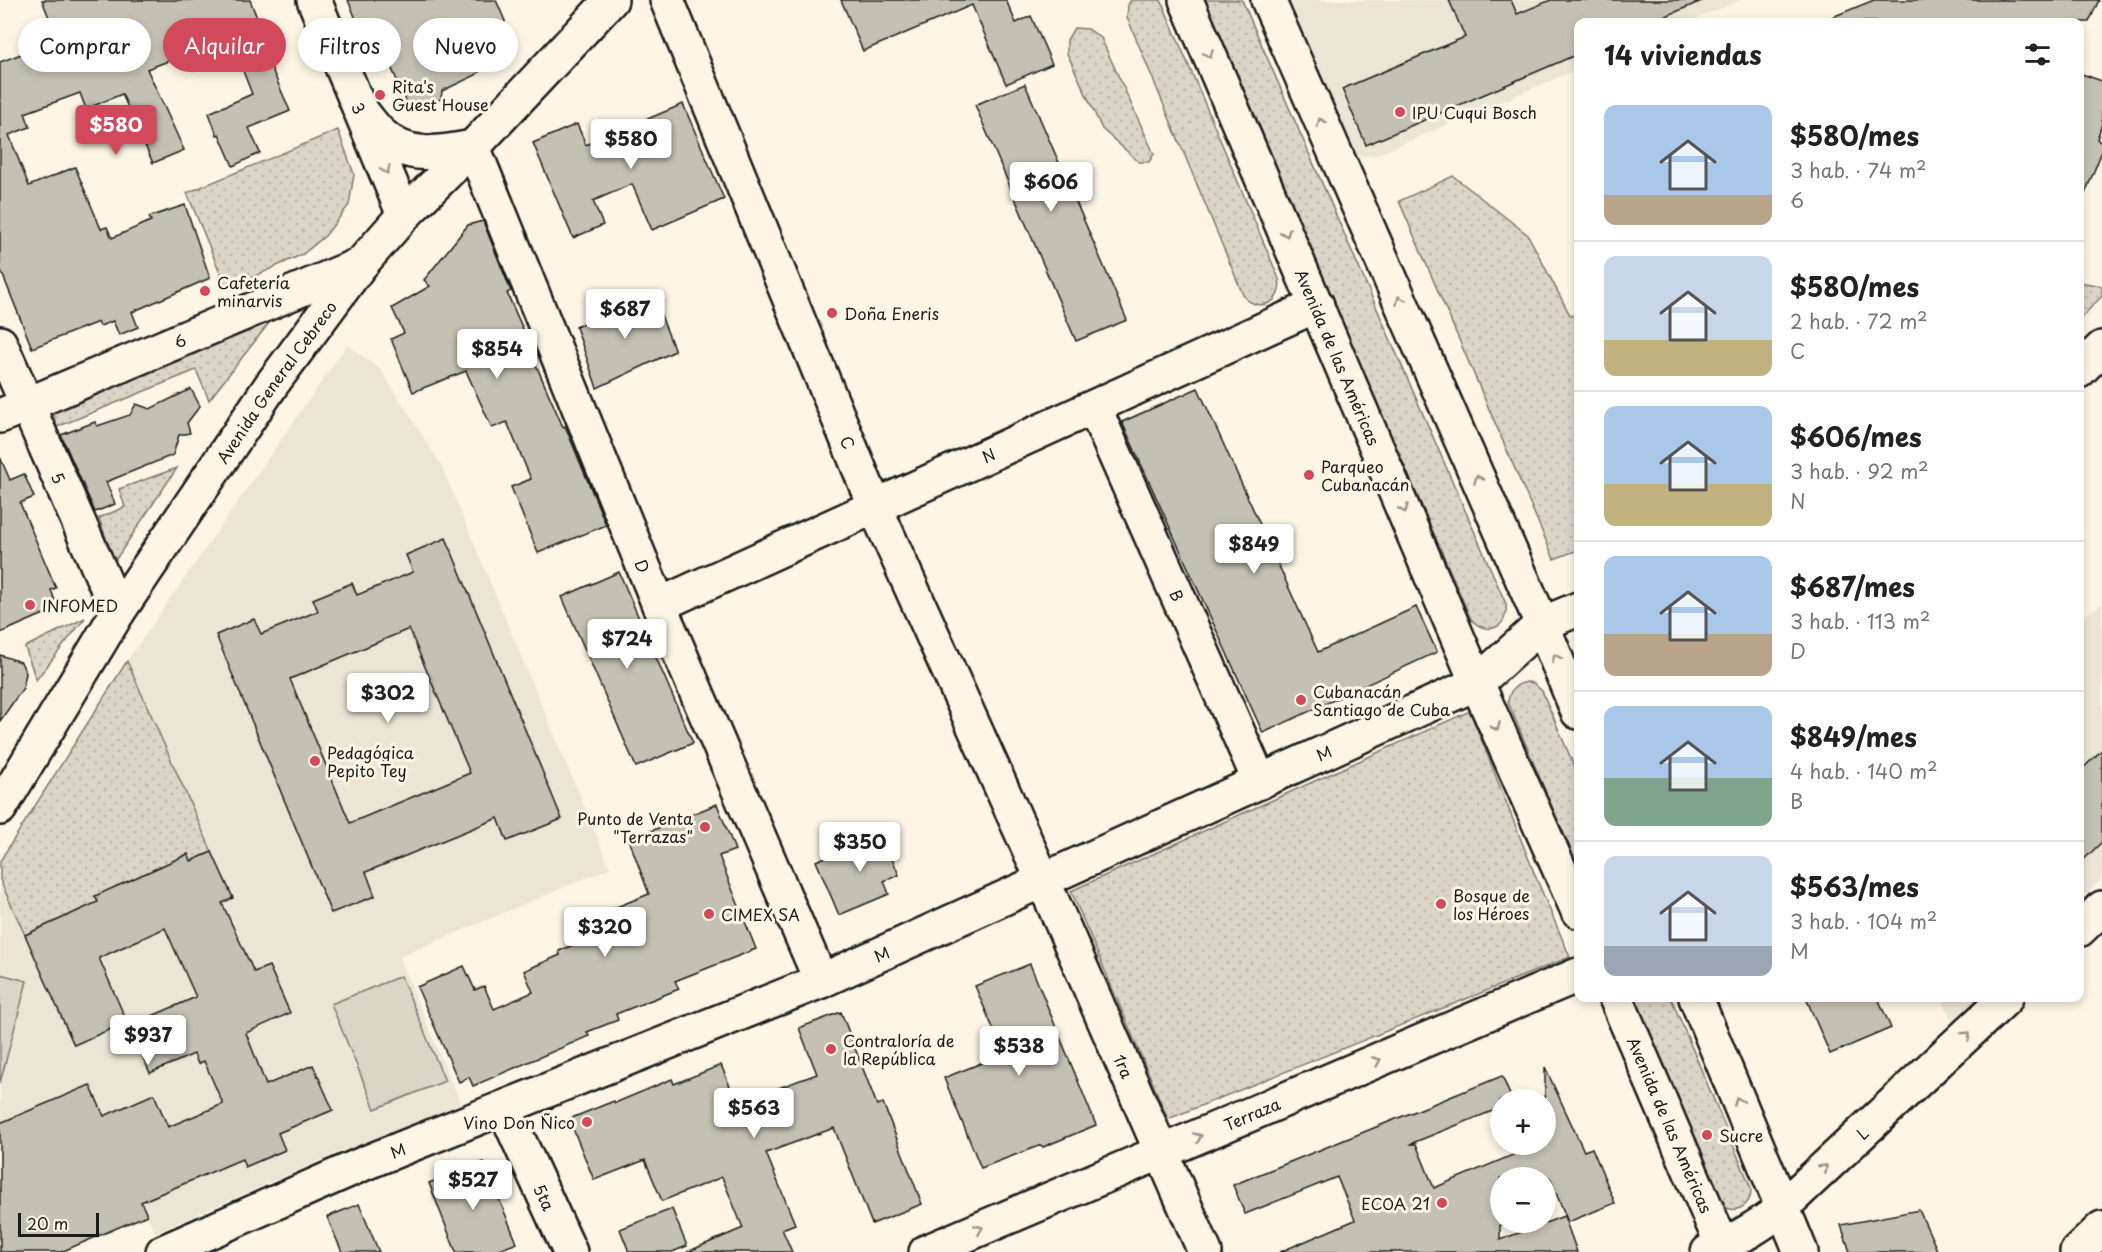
<!DOCTYPE html>
<html lang="es">
<head>
<meta charset="utf-8">
<style>
	:root { --surface:#fff; --page:#f2f2f2; --text:#222; --muted:#767676; --line:#e0e0e0; --accent:#d1495b }
	body { margin:0; font-family:"Playpen Sans",sans-serif; background:var(--page); color:var(--text); height:100vh; display:flex; flex-direction:column; font-size:22px; white-space:nowrap }
	* { box-sizing:border-box; margin:0 }
	p { font-size:20px; color:var(--muted) }
	.icon { flex:none; width:33px; height:33px; fill:none; stroke:currentColor; stroke-width:2; stroke-linecap:round; stroke-linejoin:round }
	.map { position:relative; flex:1; overflow:hidden }
	.panel { position:absolute; left:1574px; top:18px; width:510px; height:984px; display:flex; flex-direction:column; background:var(--surface); border-radius:12px; box-shadow:0 3px 9px #0003 }
	.panel>* { flex:none }
	.guide { position:absolute; left:18px; top:18px; width:570px; height:54px; display:flex; gap:12px }
	.fabs { position:absolute; left:1490px; top:1089px; display:grid; gap:12px }
	.fabs a { display:grid; place-items:center; width:66px; height:66px; border-radius:50%; background:var(--surface); box-shadow:0 3px 9px #0003; font-size:30px }
	.scale { position:absolute; left:18px; bottom:15px; width:81px; box-sizing:border-box; padding-left:6px; border:3px solid #1c1c1c; border-top:0; font-size:16px; line-height:21px; white-space:nowrap; color:#1c1c1c; -webkit-text-stroke:4px #fcf5e5; paint-order:stroke }
	.price { position:absolute; translate:-50% -51px; padding:0 14px; border-radius:6px; background:#fff; color:#222; font-size:20px; line-height:39px; filter:drop-shadow(0 2px 3px #0008) }
	.price::after { content:''; position:absolute; left:50%; top:36px; width:18px; height:14px; margin-left:-9px; background:inherit; clip-path:polygon(0 0,100% 0,50% 100%) }
	.price.on { background:var(--accent); color:#fff }
	ul { padding:0; list-style:none }
	li { display:flex; align-items:center; gap:18px; height:150px; padding:0 30px }
	li+li { border-top:2px solid var(--line) }
	li span { display:grid; place-items:center; flex:none; width:168px; height:120px; border-radius:12px; color:#555 }
	li>.icon { margin-inline-start:auto }
	span .icon { width:72px; height:72px; fill:#fffc; stroke-width:1 }
	li b { font-size:26px }
	h2 { display:flex; justify-content:space-between; align-items:center; height:72px; padding:0 30px; font-size:26px }
	.chip { padding:0 21px; border-radius:27px; background:var(--surface); box-shadow:0 3px 9px #0003; font-size:21px; line-height:54px }
	.chip.on { background:var(--accent); color:#fff }
	.map>svg:first-child { display:block }
	.built { fill:#ebe5d6 }
	.grass { fill:url(#grass-dots); stroke:#7c7872; stroke-width:1.5 }
	.garden { fill:#dbd5c8; stroke:#7c7872; stroke-width:1.5 }
	.building { fill:#c4c0b3; stroke:#1c1c1c; stroke-width:1.5; fill-rule:evenodd }
	.lines { fill:none; stroke-linecap:round; stroke-linejoin:round }
	.minor-casing { stroke:#1c1c1c; stroke-width:38 }
	.major-casing { stroke:#1c1c1c; stroke-width:38 }
	.minor { stroke:#fcf5e5; stroke-width:33 }
	.major { stroke:#fcf5e5; stroke-width:33 }
	.oneway { stroke:#97938b }
	.poi-dot { fill:#d1495b; stroke:#fcf5e5; stroke-width:2 }
	.labels { text-anchor:middle; dominant-baseline:central; stroke-width:6; stroke-linejoin:round; paint-order:stroke }
	.poi-label { font-size:16px; fill:#1c1c1c; stroke:#fcf5e5; text-anchor:start }
	.street-label { font-size:16px; fill:#1c1c1c; stroke:#fcf5e5 }
</style>
</head>
<body>
<div class="map">
<svg width="2102" height="1252" viewBox="0 0 2102 1252">
	<defs>
		<pattern id="grass-dots" width="8" height="8" patternUnits="userSpaceOnUse" patternTransform="scale(1.5)"><rect width="8" height="8" fill="#dbd5c8"/><path d="M2 2h.1M6 6h.1" fill="none" stroke="#bbb6ab" stroke-width="1.8" stroke-linecap="round"/></pattern>
	</defs>
	<rect width="100%" height="100%" fill="#fcf5e5"/>
	<filter id="ink" filterUnits="userSpaceOnUse"><feTurbulence type="fractalNoise" baseFrequency=".0167" numOctaves="2"/><feDisplacementMap in="SourceGraphic" scale="12" xChannelSelector="R" yChannelSelector="G"/><feConvolveMatrix kernelMatrix="1 2 1 2 8 2 1 2 1" color-interpolation-filters="sRGB"/></filter>
	<g filter="url(#ink)">
		<g class="built">
			<path d="M 1275,0 L 1741,0 L 1688,22 L 1578,22 L 1578,69 L 1376,155 L 1343,158 Z"/>
			<path d="M 347,345 L 381,370 L 441,465 L 610,868 L 399,957 L 461,1104 L 335,1154 L 155,1233 L 90,1085 L 0,1123 L 0,861 L 127,661 Z"/>
			<path d="M 2102,604 L 2102,879 L 2079,901 L 2079,619 Z"/>
			<path d="M 1942,998 L 1978,998 L 1952,1023 Z"/>
		</g>
		<g class="grass">
			<path d="M 1131,0 L 1161,0 L 1279,279 C 1284,303 1259,313 1244,297 L 1127,17 L 1128,5 Z"/>
			<path d="M 1202,0 L 1242,0 L 1506,604 C 1509,628 1487,637 1471,619 Z"/>
			<path d="M 1074,28 L 1088,29 L 1101,38 L 1154,154 L 1149,162 L 1139,162 L 1102,129 L 1067,53 L 1067,40 Z"/>
			<path d="M 338,130 L 354,174 L 349,205 L 325,236 L 303,254 L 227,289 L 187,193 Z"/>
			<path d="M 1453,176 L 1528,235 L 1570,315 L 1578,317 L 1578,550 L 1554,559 L 1399,201 Z"/>
			<path d="M 2079,282 L 2102,286 L 2102,296 L 2079,320 Z"/>
			<path d="M 280,309 L 209,400 L 196,370 L 57,427 L 52,410 Z"/>
			<path d="M 177,468 L 114,562 L 99,518 L 125,507 L 119,489 Z"/>
			<path d="M 85,618 L 36,680 L 25,647 Z"/>
			<path d="M 127,661 L 212,852 L 191,861 L 188,854 L 95,896 L 98,902 L 25,935 L 0,880 L 0,861 Z"/>
			<path d="M 1527,682 L 1533,683 L 1542,691 L 1578,775 L 1578,869 L 1508,702 C 1509,690 1516,684 1527,682 Z"/>
			<path d="M 1470,711 L 1537,880 L 1570,957 L 1168,1119 L 1071,891 Z"/>
			<path d="M 1632,998 L 1671,998 L 1751,1188 C 1752,1204 1739,1214 1724,1207 Z"/>
		</g>
		<g class="garden">
			<path d="M 0,974 L 27,981 L 0,1083 Z"/>
			<path d="M 401,976 L 445,1081 L 375,1109 L 331,1004 Z"/>
		</g>
		<g class="building">
			<path d="M 42,0 L 250,0 L 270,51 L 265,53 L 290,111 L 249,128 L 260,153 L 233,166 L 219,134 L 217,135 L 209,113 L 252,94 L 236,53 L 193,70 L 187,54 L 147,69 L 184,150 L 153,163 L 122,94 L 86,109 L 80,93 L 25,113 L 30,127 L 9,135 L 29,186 L 75,167 L 101,229 L 107,227 L 112,238 L 151,221 L 149,217 L 185,205 L 210,278 L 132,312 L 138,327 L 119,335 L 113,321 L 100,326 L 98,322 L 32,348 L 0,268 L 0,62 L 58,40 Z"/>
			<path d="M 348,0 L 496,0 L 505,21 L 497,54 L 476,75 L 442,91 L 441,99 L 411,112 L 376,33 L 364,38 Z"/>
			<path d="M 841,0 L 1006,0 L 1016,23 L 1031,16 L 1052,64 L 1006,84 L 972,5 L 863,51 Z"/>
			<path d="M 1449,0 L 1511,0 L 1517,14 L 1551,0 L 1704,0 L 1652,22 L 1578,22 L 1578,54 L 1366,145 L 1342,89 L 1465,37 Z"/>
			<path d="M 1874,0 L 2099,0 L 2089,22 L 1820,22 Z"/>
			<path d="M 2079,73 L 2102,81 L 2102,124 L 2097,139 L 2102,144 L 2102,151 L 2080,206 Z"/>
			<path d="M 1025,84 L 1127,320 L 1076,341 L 975,105 Z"/>
			<path d="M 683,104 L 724,199 L 652,230 L 632,184 L 593,201 L 603,225 L 573,238 L 533,143 L 577,124 L 586,145 Z"/>
			<path d="M 483,221 L 511,291 L 507,293 L 529,343 L 527,344 L 563,427 L 565,426 L 606,525 L 538,553 L 511,487 L 531,479 L 507,422 L 492,428 L 466,371 L 413,392 L 391,339 L 404,333 L 392,308 L 430,286 L 424,280 L 468,225 Z"/>
			<path d="M 652,293 L 675,351 L 597,388 L 576,327 Z"/>
			<path d="M 1198,388 L 1318,652 L 1416,607 L 1437,652 L 1263,733 L 1122,422 Z"/>
			<path d="M 191,389 L 200,406 L 187,423 L 190,433 L 179,435 L 173,455 L 106,482 L 115,504 L 95,512 L 61,435 L 95,422 L 97,426 L 130,415 L 136,404 L 150,409 Z"/>
			<path d="M 0,457 L 10,480 L 24,474 L 34,497 L 20,503 L 56,588 L 51,590 L 58,608 L 0,633 Z"/>
			<path d="M 446,538 L 562,819 L 507,841 L 498,818 L 366,872 L 375,896 L 331,913 L 216,635 L 254,619 L 261,634 L 318,611 L 313,599 L 352,583 L 357,595 L 413,572 L 406,555 ZM 409,629 L 470,773 L 350,823 L 290,679 Z"/>
			<path d="M 619,572 L 693,743 L 636,767 L 562,597 Z"/>
			<path d="M 0,655 L 21,662 L 26,673 L 23,688 L 0,721 Z"/>
			<path d="M 2102,750 L 2102,842 L 2079,864 L 2079,772 Z"/>
			<path d="M 717,804 L 735,850 L 719,856 L 756,949 L 675,981 L 679,989 L 616,1014 L 618,1020 L 587,1032 L 589,1036 L 473,1086 L 469,1077 L 459,1082 L 417,987 L 464,966 L 475,990 L 484,986 L 494,1009 L 533,992 L 524,971 L 560,955 L 559,951 L 591,937 L 584,920 L 649,894 L 629,840 Z"/>
			<path d="M 890,831 L 898,851 L 890,854 L 899,875 L 884,881 L 889,894 L 839,915 L 816,861 Z"/>
			<path d="M 212,852 L 233,898 L 222,903 L 254,972 L 269,966 L 290,1013 L 246,1033 L 266,1085 L 313,1065 L 333,1110 L 278,1133 L 285,1150 L 245,1167 L 242,1159 L 141,1202 L 147,1215 L 61,1252 L 0,1252 L 0,1123 L 90,1085 L 104,1116 L 154,1094 L 168,1127 L 223,1104 L 204,1061 L 198,1064 L 194,1054 L 150,1073 L 129,1026 L 196,997 L 165,928 L 99,958 L 127,1022 L 74,1045 L 25,935 L 98,902 L 95,896 L 188,854 L 191,861 Z"/>
			<path d="M 1030,964 L 1096,1125 L 1043,1147 L 1041,1145 L 981,1168 L 944,1078 L 1004,1054 L 975,986 Z"/>
			<path d="M 1806,998 L 1878,998 L 1891,1028 L 1830,1054 Z"/>
			<path d="M 841,1012 L 877,1105 L 883,1103 L 922,1204 L 872,1224 L 834,1128 L 766,1153 L 795,1224 L 782,1229 L 792,1252 L 687,1252 L 743,1228 L 722,1177 L 662,1201 L 645,1160 L 594,1180 L 569,1119 L 614,1101 L 615,1103 L 672,1079 L 674,1084 L 721,1065 L 737,1103 L 817,1074 L 799,1028 Z"/>
			<path d="M 1545,1067 L 1584,1151 L 1592,1148 L 1615,1203 L 1568,1222 L 1550,1178 L 1500,1178 L 1500,1240 L 1564,1216 L 1577,1252 L 1280,1252 L 1355,1220 L 1337,1177 L 1245,1214 L 1233,1185 L 1502,1076 L 1512,1100 L 1500,1100 L 1500,1108 L 1410,1144 L 1416,1144 L 1434,1188 L 1539,1144 L 1545,1144 Z"/>
			<path d="M 484,1162 L 517,1243 L 494,1252 L 456,1252 L 429,1183 Z"/>
			<path d="M 359,1204 L 379,1252 L 342,1252 L 327,1217 Z"/>
			<path d="M 672,1209 L 687,1246 L 672,1252 L 629,1252 L 620,1229 Z"/>
			<path d="M 1919,1210 L 1938,1252 L 1850,1252 L 1841,1225 Z"/>
		</g>
		<g class="lines">
			<g class="minor-casing">
				<g id="minor">
					<path id="s1" d="M 314,0 L 404,215"/>
					<path id="s2" d="M 667,0 L 875,507 L 1043,880 L 1205,1252"/>
					<path id="s3" d="M 360,109 C 367,118 374,128 382,135 C 408,160 441,153 473,147 L 659,605 L 821,981"/>
					<path id="s4" d="M 0,343 L 118,612"/>
					<path d="M 2079,371 L 2102,348"/>
					<path id="s5" d="M 1094,407 L 1260,782"/>
					<path id="s6" d="M 0,416 L 361,264"/>
					<path id="s7" d="M 659,605 L 1317,305"/>
					<path d="M 2079,930 L 2102,908"/>
					<path id="s8" d="M 504,1108 L 570,1252"/>
					<path id="s9" d="M 163,1252 L 365,1163 L 821,981 L 1477,683 L 1542,624 L 1578,609"/>
					<path id="s10" d="M 926,1252 L 1578,975"/>
					<path id="s11" d="M 1708,1252 C 1733,1242 1775,1218 1792,1198 L 2006,998"/>
					<path d="M 2077,1252 L 2102,1228"/>
				</g>
			</g>
			<g class="major-casing">
				<g id="major">
					<path id="s12" d="M 1186,0 L 1477,683 L 1578,911"/>
					<path d="M 1268,0 L 1542,624 L 1578,712"/>
					<path id="s13" d="M 0,808 L 118,612 L 272,384 L 361,264 L 404,215 L 473,147 L 611,0"/>
					<path id="s14" d="M 1616,998 L 1725,1252"/>
					<path d="M 1696,998 L 1801,1252"/>
				</g>
			</g>
			<use href="#minor" class="minor"/>
			<use href="#major" class="major"/>
		</g>
		<defs><path id="oneway-chevron" d="M-2-3.5L2.5 0L-2 3.5" fill="none" stroke-width="1.6" stroke-linecap="round" stroke-linejoin="round" transform="scale(1.5)"/></defs>
		<g class="oneway">
			<use href="#oneway-chevron" transform="translate(1209 54) rotate(67)"/>
			<use href="#oneway-chevron" transform="translate(1321 122) rotate(-114)"/>
			<use href="#oneway-chevron" transform="translate(386 170) rotate(67)"/>
			<use href="#oneway-chevron" transform="translate(1286 233) rotate(67)"/>
			<use href="#oneway-chevron" transform="translate(1400 300) rotate(-114)"/>
			<use href="#oneway-chevron" transform="translate(1478 479) rotate(-114)"/>
			<use href="#oneway-chevron" transform="translate(1404 509) rotate(67)"/>
			<use href="#oneway-chevron" transform="translate(1556 658) rotate(-112)"/>
			<use href="#oneway-chevron" transform="translate(1496 727) rotate(66)"/>
			<use href="#oneway-chevron" transform="translate(1967 1035) rotate(-43)"/>
			<use href="#oneway-chevron" transform="translate(1377 1061) rotate(-23)"/>
			<use href="#oneway-chevron" transform="translate(1738 1101) rotate(-112)"/>
			<use href="#oneway-chevron" transform="translate(1198 1137) rotate(-23)"/>
			<use href="#oneway-chevron" transform="translate(1824 1168) rotate(-43)"/>
			<use href="#oneway-chevron" transform="translate(979 1229) rotate(-23)"/>
		</g>
	</g>
	<g class="poi-dot">
		<circle cx="380" cy="95" r="6"/>
		<circle cx="1400" cy="112" r="6"/>
		<circle cx="205" cy="291" r="6"/>
		<circle cx="832" cy="313" r="6"/>
		<circle cx="1309" cy="475" r="6"/>
		<circle cx="30" cy="605" r="6"/>
		<circle cx="1301" cy="700" r="6"/>
		<circle cx="315" cy="761" r="6"/>
		<circle cx="705" cy="827" r="6"/>
		<circle cx="1441" cy="904" r="6"/>
		<circle cx="709" cy="914" r="6"/>
		<circle cx="831" cy="1049" r="6"/>
		<circle cx="587" cy="1122" r="6"/>
		<circle cx="1707" cy="1135" r="6"/>
		<circle cx="1442" cy="1203" r="6"/>
	</g>
	<g class="labels">
		<g class="poi-label">
			<text x="392" y="86">Rita's<tspan x="392" dy="18">Guest House</tspan></text>
			<text x="1412" y="112">IPU Cuqui Bosch</text>
			<text x="217" y="282">Cafetería<tspan x="217" dy="18">minarvis</tspan></text>
			<text x="844" y="313">Doña Eneris</text>
			<text x="1321" y="466">Parqueo<tspan x="1321" dy="18">Cubanacán</tspan></text>
			<text x="42" y="605">INFOMED</text>
			<text x="1313" y="691">Cubanacán<tspan x="1313" dy="18">Santiago de Cuba</tspan></text>
			<text x="327" y="752">Pedagógica<tspan x="327" dy="18">Pepito Tey</tspan></text>
			<text x="693" y="818" text-anchor="end">Punto de Venta<tspan x="693" dy="18">"Terrazas"</tspan></text>
			<text x="1453" y="895">Bosque de<tspan x="1453" dy="18">los Héroes</tspan></text>
			<text x="721" y="914">CIMEX SA</text>
			<text x="843" y="1040">Contraloría de<tspan x="843" dy="18">la República</tspan></text>
			<text x="575" y="1122" text-anchor="end">Vino Don Ñico</text>
			<text x="1719" y="1135">Sucre</text>
			<text x="1430" y="1203" text-anchor="end">ECOA 21</text>
		</g>
		<g class="street-label">
			<text stroke="none"><textPath href="#s1" startOffset="117">3</textPath></text>
			<text stroke="none"><textPath href="#s6" startOffset="195">6</textPath></text>
			<text stroke="none"><textPath href="#s12" startOffset="388">Avenida de las Américas</textPath></text>
			<text stroke="none"><textPath href="#s13" startOffset="508">Avenida General Cebreco</textPath></text>
			<text stroke="none"><textPath href="#s2" startOffset="478">C</textPath></text>
			<text stroke="none"><textPath href="#s7" startOffset="362">N</textPath></text>
			<text stroke="none"><textPath href="#s4" startOffset="147">5</textPath></text>
			<text stroke="none"><textPath href="#s3" startOffset="582">D</textPath></text>
			<text stroke="none"><textPath href="#s5" startOffset="206">B</textPath></text>
			<text stroke="none"><textPath href="#s9" startOffset="1264">M</textPath></text>
			<text stroke="none"><textPath href="#s9" startOffset="778">M</textPath></text>
			<text stroke="none"><textPath href="#s2" startOffset="1160">1ra</textPath></text>
			<text stroke="none"><textPath href="#s10" startOffset="354">Terraza</textPath></text>
			<text stroke="none"><textPath href="#s14" startOffset="138">Avenida de las Américas</textPath></text>
			<text stroke="none"><textPath href="#s11" startOffset="196">L</textPath></text>
			<text stroke="none"><textPath href="#s9" startOffset="256">M</textPath></text>
			<text stroke="none"><textPath href="#s8" startOffset="98">5ta</textPath></text>
		</g>
	</g>
</svg>
<div class="fabs">
<a>+</a>
<a>−</a>
</div>
<div class="scale">20 m</div>
<b class="price on" style="left:116px;top:156px">$580</b>
<b class="price" style="left:631px;top:170px">$580</b>
<b class="price" style="left:1051px;top:213px">$606</b>
<b class="price" style="left:625px;top:340px">$687</b>
<b class="price" style="left:497px;top:380px">$854</b>
<b class="price" style="left:1254px;top:575px">$849</b>
<b class="price" style="left:627px;top:670px">$724</b>
<b class="price" style="left:388px;top:724px">$302</b>
<b class="price" style="left:860px;top:873px">$350</b>
<b class="price" style="left:605px;top:958px">$320</b>
<b class="price" style="left:148px;top:1066px">$937</b>
<b class="price" style="left:1019px;top:1077px">$538</b>
<b class="price" style="left:754px;top:1139px">$563</b>
<b class="price" style="left:473px;top:1211px">$527</b>
<div class="guide">
<a class="chip">Comprar</a>
<a class="chip on">Alquilar</a>
<a class="chip">Filtros</a>
<a class="chip">Nuevo</a>
</div>
<section class="panel">
<h2>14 viviendas<svg class="icon" aria-label="filters" viewBox="0 0 24 24"><path d="M4 7h16M4 17h16"/><circle cx="9" cy="7" r="2"/><circle cx="15" cy="17" r="2"/></svg></h2>
<ul>
<li><span style="background:linear-gradient(#a9c7e8 75%,#b9a48a 0)"><svg class="icon" aria-label="home" viewBox="0 0 24 24"><path d="M3 11l9-7 9 7M6 9v11h12V9"/></svg></span><div><b>$580/mes</b><p>3 hab. · 74 m²</p><p>6</p></div></li>
<li><span style="background:linear-gradient(#c9d6e8 70%,#c2b280 0)"><svg class="icon" aria-label="home" viewBox="0 0 24 24"><path d="M3 11l9-7 9 7M6 9v11h12V9"/></svg></span><div><b>$580/mes</b><p>2 hab. · 72 m²</p><p>C</p></div></li>
<li><span style="background:linear-gradient(#a9c7e8 65%,#c2b280 0)"><svg class="icon" aria-label="home" viewBox="0 0 24 24"><path d="M3 11l9-7 9 7M6 9v11h12V9"/></svg></span><div><b>$606/mes</b><p>3 hab. · 92 m²</p><p>N</p></div></li>
<li><span style="background:linear-gradient(#a9c7e8 65%,#b9a48a 0)"><svg class="icon" aria-label="home" viewBox="0 0 24 24"><path d="M3 11l9-7 9 7M6 9v11h12V9"/></svg></span><div><b>$687/mes</b><p>3 hab. · 113 m²</p><p>D</p></div></li>
<li><span style="background:linear-gradient(#a9c7e8 60%,#7fa58c 0)"><svg class="icon" aria-label="home" viewBox="0 0 24 24"><path d="M3 11l9-7 9 7M6 9v11h12V9"/></svg></span><div><b>$849/mes</b><p>4 hab. · 140 m²</p><p>B</p></div></li>
<li><span style="background:linear-gradient(#c9d6e8 75%,#9aa5b1 0)"><svg class="icon" aria-label="home" viewBox="0 0 24 24"><path d="M3 11l9-7 9 7M6 9v11h12V9"/></svg></span><div><b>$563/mes</b><p>3 hab. · 104 m²</p><p>M</p></div></li>
</ul>
</section>
</div>
</body>
</html>
